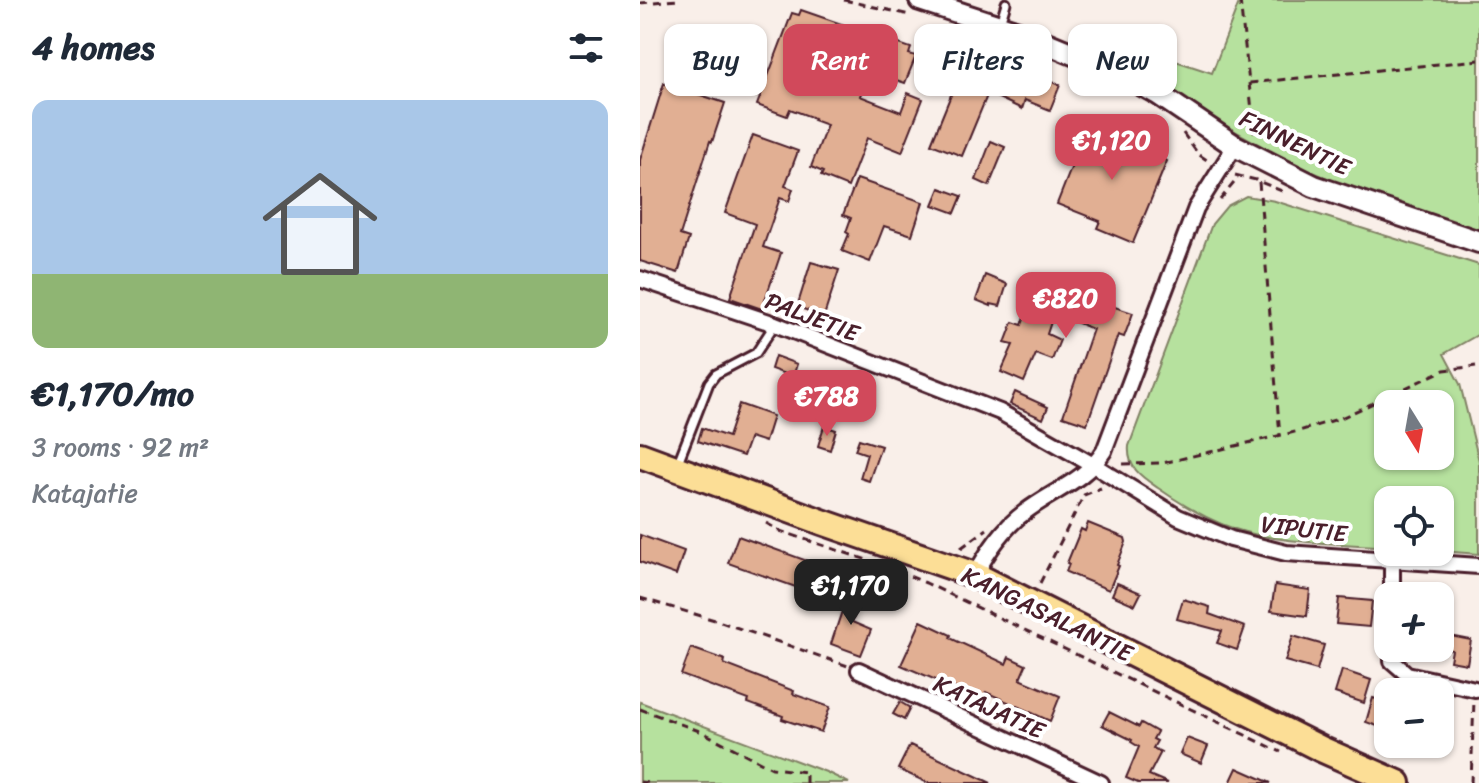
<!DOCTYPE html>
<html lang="en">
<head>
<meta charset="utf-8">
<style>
	:root { --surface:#fff; --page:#f6f6f7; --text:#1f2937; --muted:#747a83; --accent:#d1495b }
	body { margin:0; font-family:Sriracha,sans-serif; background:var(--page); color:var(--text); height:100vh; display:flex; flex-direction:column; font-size:30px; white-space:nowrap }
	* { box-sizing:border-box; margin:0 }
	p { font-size:26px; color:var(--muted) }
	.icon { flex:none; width:44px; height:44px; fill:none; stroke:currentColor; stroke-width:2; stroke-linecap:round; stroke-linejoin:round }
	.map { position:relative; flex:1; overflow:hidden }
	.drawer { display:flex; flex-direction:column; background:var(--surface); width:640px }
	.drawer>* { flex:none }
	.guide { position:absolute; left:24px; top:24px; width:694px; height:72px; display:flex; gap:16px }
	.needle { width:52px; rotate:169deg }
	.buttons { position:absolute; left:734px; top:390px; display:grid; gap:16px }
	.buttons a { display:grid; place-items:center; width:80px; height:80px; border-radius:16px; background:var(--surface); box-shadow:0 2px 6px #0004; font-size:40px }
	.price { position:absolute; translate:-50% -68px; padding:0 18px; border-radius:16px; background:var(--accent); color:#fff; font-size:26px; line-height:52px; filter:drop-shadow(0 2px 4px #0008) }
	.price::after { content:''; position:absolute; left:50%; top:48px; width:24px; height:18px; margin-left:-12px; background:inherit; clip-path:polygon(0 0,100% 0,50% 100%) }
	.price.on { background:#222; color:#fff }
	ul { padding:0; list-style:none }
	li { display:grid; align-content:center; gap:16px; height:424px; padding:0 32px }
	li span { display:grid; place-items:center; height:248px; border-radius:16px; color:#555 }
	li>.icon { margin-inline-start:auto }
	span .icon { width:144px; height:144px; fill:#fffc; stroke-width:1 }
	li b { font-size:34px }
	h2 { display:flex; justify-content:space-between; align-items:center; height:96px; padding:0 32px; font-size:34px }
	.pill { padding:0 28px; border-radius:16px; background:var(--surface); box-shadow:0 2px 6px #0004; font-size:28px; line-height:72px }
	.pill.on { background:var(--accent); color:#fff }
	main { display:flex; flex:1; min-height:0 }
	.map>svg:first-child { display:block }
	.green { fill:#b6e19e; stroke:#808064; stroke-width:2; fill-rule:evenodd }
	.building { fill:#e1af93; stroke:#4a1f2b; stroke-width:2 }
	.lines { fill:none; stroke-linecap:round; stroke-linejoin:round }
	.lane-casing { stroke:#4a1f2b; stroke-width:13 }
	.street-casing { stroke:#4a1f2b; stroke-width:20 }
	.secondary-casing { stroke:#4a1f2b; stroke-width:26 }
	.primary-casing { stroke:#4a1f2b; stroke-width:30 }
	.path { stroke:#4a1f2b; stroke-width:3; stroke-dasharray:8 6; stroke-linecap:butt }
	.lane { stroke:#fff; stroke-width:7 }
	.street { stroke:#fff; stroke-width:14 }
	.secondary { stroke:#fff; stroke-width:20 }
	.primary { stroke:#fcde96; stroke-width:24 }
	.labels { text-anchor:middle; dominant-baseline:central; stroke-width:8; stroke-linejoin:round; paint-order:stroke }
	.street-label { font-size:24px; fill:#4a1f2b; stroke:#fff }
</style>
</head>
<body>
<main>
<section class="drawer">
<h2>4 homes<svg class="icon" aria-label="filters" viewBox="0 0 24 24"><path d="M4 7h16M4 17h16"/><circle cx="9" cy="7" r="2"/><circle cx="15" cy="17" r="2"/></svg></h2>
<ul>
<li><span style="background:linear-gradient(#a9c7e8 70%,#8fb573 0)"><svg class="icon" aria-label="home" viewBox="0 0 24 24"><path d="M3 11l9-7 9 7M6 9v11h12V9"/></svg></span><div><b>€1,170/mo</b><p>3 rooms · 92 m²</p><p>Katajatie</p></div></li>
</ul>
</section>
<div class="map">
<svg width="839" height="783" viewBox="0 0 839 783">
	<rect width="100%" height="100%" fill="#f9efe9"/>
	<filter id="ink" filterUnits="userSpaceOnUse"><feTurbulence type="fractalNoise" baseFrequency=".0125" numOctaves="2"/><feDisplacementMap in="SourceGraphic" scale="16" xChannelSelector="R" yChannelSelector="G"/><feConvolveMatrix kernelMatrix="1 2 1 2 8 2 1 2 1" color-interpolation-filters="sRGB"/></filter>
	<g filter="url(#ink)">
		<g class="green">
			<path d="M 600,0 L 839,0 L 839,232 L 741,201 L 654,164 L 577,121 L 513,80 L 447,47 L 454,34 L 572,73 Z"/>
			<path d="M 606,196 L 635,201 L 839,265 L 839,334 L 804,354 L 820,384 L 839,461 L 839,554 L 800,551 L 800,500 L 748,500 L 748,547 C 700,543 640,544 595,529 C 568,520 541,504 518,488 C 502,477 487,468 489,446 L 572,224 L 587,206 ZM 800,404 L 800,456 L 748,456 L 748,404 Z"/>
			<path d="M 0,702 L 186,772 L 209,783 L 0,783 Z"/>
		</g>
		<g class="building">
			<path d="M 161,10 L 271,48 L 269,54 L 276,56 L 265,83 L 230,71 L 220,96 L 261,112 L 268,93 L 283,99 L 262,152 L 227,138 L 208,187 L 181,176 L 183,172 L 171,167 L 187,125 L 173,120 L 174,118 L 150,109 L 147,116 L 117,105 L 152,13 L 159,15 Z"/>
			<path d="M 35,37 L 97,45 L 92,83 L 30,76 Z"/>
			<path d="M 330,48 L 420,85 L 410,110 L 385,100 L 382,109 L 348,93 L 322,156 L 291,144 Z"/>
			<path d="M 24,83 L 85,103 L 72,142 L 70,141 L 40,235 L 49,238 L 38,273 L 0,261 L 0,160 Z"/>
			<path d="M 450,120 L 481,132 L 478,141 L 527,161 L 493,243 L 457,228 L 460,221 L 417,204 Z"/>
			<path d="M 113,135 L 158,151 L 145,186 L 153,189 L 149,201 L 140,198 L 123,247 L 141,253 L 122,309 L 90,298 L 115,224 L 85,213 Z"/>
			<path d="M 351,141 L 365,147 L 349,186 L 336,180 Z"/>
			<path d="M 217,179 L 283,202 L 272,235 L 244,226 L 230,262 L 202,251 L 209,234 L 206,232 L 211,218 L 203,215 Z"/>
			<path d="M 300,188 L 322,196 L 315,213 L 293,205 Z"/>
			<path d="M 171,262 L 199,270 L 184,316 L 157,307 Z"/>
			<path d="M 345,275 L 367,284 L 360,306 L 351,304 L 351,306 L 336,300 Z"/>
			<path d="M 388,278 L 493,313 L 484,337 L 478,335 L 447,424 L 423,416 L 453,329 L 414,313 L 407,334 L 420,340 L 412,360 L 396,354 L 384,382 L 361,372 L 373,345 L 365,343 L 373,322 L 382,325 L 390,302 L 381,299 Z"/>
			<path d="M 135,356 L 157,364 L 153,377 L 131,369 Z"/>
			<path d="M 375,392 L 408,407 L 403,419 L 370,404 Z"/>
			<path d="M 99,404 L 133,416 L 125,442 L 110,437 L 103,456 L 58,441 L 62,428 L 88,437 Z"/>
			<path d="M 184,426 L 196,430 L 190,450 L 178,446 Z"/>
			<path d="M 219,439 L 241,446 L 229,481 L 220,478 L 227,454 L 215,450 Z"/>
			<path d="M 448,523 L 485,538 L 486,542 L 477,565 L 479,566 L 469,590 L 426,572 L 429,564 L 427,563 L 441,529 L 445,531 Z"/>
			<path d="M 0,535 L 44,551 L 36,575 L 0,562 Z"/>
			<path d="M 98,536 L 173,563 L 164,590 L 88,563 Z"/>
			<path d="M 477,583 L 501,593 L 495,605 L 472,595 Z"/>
			<path d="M 635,585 L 670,590 L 667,616 L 631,611 Z"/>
			<path d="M 209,590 L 223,595 L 212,622 L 231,630 L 221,655 L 191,644 Z"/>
			<path d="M 699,598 L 732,601 L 729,627 L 696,624 Z"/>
			<path d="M 543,599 L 570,607 L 569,614 L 605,627 L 597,650 L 577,643 L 582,631 L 537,619 Z"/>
			<path d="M 281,621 L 311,635 L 310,638 L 366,664 L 369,657 L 386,665 L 380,679 L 420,696 L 410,721 L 346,692 L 342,702 L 330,697 L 331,695 L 261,665 Z"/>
			<path d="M 800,634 L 831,640 L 827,664 L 810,661 L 812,650 L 800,648 Z"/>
			<path d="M 653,636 L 684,645 L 677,670 L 645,661 Z"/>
			<path d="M 51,648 L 85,660 L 84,664 L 154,691 L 153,694 L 190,707 L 181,732 L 142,719 L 143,716 L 108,703 L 109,700 L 41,675 Z"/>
			<path d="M 702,670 L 731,680 L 724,703 L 695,693 Z"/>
			<path d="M 733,698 L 747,702 L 740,727 L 726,722 Z"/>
			<path d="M 260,702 L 270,708 L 264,720 L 253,714 Z"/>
			<path d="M 469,712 L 499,727 L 501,723 L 517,732 L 513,739 L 517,741 L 513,748 L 521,752 L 509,775 L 528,783 L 498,783 L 486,778 L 499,747 L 491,742 L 492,740 L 462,725 Z"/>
			<path d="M 547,738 L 568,746 L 561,763 L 540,754 Z"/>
			<path d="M 270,745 L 351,783 L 288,783 L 258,769 Z"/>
			<path d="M 597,768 L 631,783 L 590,783 Z"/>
		</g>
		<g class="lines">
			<g class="lane-casing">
				<g id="lane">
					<path d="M 360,23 L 366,3"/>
					<path d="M 37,465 L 69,383 L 76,374 L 116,353 L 135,324"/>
				</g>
			</g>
			<g class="street-casing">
				<g id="street">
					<path d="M 0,279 L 135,324 L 360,412 L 455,466 L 538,517 L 591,539 L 646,553 L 839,566"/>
					<path d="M 335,575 C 348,551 363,528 385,512 C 412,491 445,481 464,451 L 556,208 L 595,146"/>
					<path d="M 752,596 L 752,560"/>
					<path d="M 752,648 L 752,661 L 767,674 L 835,689"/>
					<path d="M 219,670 L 461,783"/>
				</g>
			</g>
			<g class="secondary-casing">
				<path id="secondary" d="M 280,0 L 387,35 L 484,75 L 518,94 L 595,146 L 674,186 L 839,242"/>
			</g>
			<g class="primary-casing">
				<path id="primary" d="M 0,455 L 182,522 L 335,575 L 681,749 L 758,783"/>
			</g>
			<g class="path">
				<path d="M 204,0 L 270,15"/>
				<path d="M 600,0 L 609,83 L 839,60"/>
				<path d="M 0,3 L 38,0"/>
				<path d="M 609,83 L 615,138"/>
				<path d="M 543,133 L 558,154 L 570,162"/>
				<path d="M 595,175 L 616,180 L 644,192"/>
				<path d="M 619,182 L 640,436"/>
				<path d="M 580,200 L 598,178"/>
				<path d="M 483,464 L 523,463 L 659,431 L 701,418 L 804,370 L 836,366"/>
				<path d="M 126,523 L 140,531 L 248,567 L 286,583 L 641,752"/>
				<path d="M 321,548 L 347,529"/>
				<path d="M 400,583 L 444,495 L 461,488"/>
				<path d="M 0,598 L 75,620 L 208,666"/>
				<path d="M 0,709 L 62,732 L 132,768 L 166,772 L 166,783"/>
				<path d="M 0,782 L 11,783"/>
				<path d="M 831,783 L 834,700"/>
			</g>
			<use href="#lane" class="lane"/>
			<use href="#street" class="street"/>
			<use href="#secondary" class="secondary"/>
			<use href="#primary" class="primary"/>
		</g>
	</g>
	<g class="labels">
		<g class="street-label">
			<text transform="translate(655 143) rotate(26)">FINNENTIE</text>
			<text transform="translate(172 317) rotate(21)">PALJETIE</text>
			<text transform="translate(664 529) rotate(7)">VIPUTIE</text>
			<text transform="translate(407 614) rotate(26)">KANGASALANTIE</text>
			<text transform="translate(349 707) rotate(25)">KATAJATIE</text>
		</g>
	</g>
</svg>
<div class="buttons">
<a><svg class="needle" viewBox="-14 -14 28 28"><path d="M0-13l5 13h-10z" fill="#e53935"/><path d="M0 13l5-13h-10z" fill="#747a83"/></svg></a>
<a><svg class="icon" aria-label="locate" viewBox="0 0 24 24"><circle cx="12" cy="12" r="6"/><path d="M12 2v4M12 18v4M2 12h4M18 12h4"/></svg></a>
<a>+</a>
<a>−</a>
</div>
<b class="price" style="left:472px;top:182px">€1,120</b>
<b class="price" style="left:426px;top:340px">€820</b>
<b class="price" style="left:187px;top:438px">€788</b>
<b class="price on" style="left:211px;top:627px">€1,170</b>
<div class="guide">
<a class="pill">Buy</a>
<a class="pill on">Rent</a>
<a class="pill">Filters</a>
<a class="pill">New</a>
</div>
</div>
</main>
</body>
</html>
